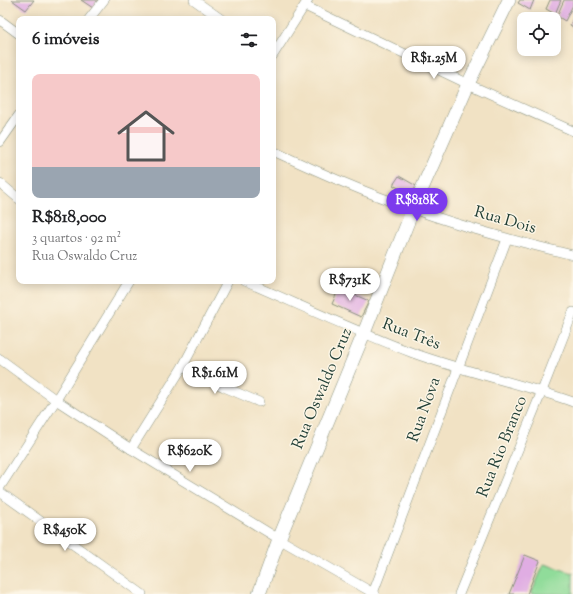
<!DOCTYPE html>
<html lang="pt">
<head>
<meta charset="utf-8">
<style>
	:root { --surface:#fff; --page:#f2f2f2; --text:#202124; --muted:#757577; --line:#e0e0e0; --accent:#7c3aed }
	body { margin:0; font-family:"Sorts Mill Goudy",serif; background:var(--page); color:var(--text); height:100vh; display:flex; flex-direction:column; font-size:15px; white-space:nowrap }
	* { box-sizing:border-box; margin:0 }
	p { font-size:13px; color:var(--muted) }
	.icon { flex:none; width:22px; height:22px; fill:none; stroke:currentColor; stroke-width:2; stroke-linecap:round; stroke-linejoin:round }
	.map { position:relative; flex:1; overflow:hidden }
	.details { position:absolute; left:16px; top:16px; width:260px; height:268px; display:flex; flex-direction:column; background:var(--surface); border-radius:8px; box-shadow:0 2px 10px #0003 }
	.details>* { flex:none }
	.fabs { position:absolute; left:517px; top:12px; display:grid; gap:8px }
	.fabs a { display:grid; place-items:center; width:44px; height:44px; border-radius:8px; background:var(--surface); box-shadow:0 2px 10px #0003; font-size:20px }
	.price { position:absolute; translate:-50% -34px; padding:0 9px; border-radius:14px; background:#fff; color:#222; font-size:13px; line-height:26px; filter:drop-shadow(0 1px 2px #0008) }
	.price::after { content:''; position:absolute; left:50%; top:24px; width:12px; height:9px; margin-left:-6px; background:inherit; clip-path:polygon(0 0,100% 0,50% 100%) }
	.price.on { background:var(--accent); color:#fff }
	ul { padding:0; list-style:none }
	li { display:grid; align-content:center; gap:8px; height:212px; padding:0 16px }
	li+li { border-top:1px solid var(--line) }
	li span { display:grid; place-items:center; height:124px; border-radius:8px; color:#555 }
	li>.icon { margin-inline-start:auto }
	span .icon { width:72px; height:72px; fill:#fffc; stroke-width:1 }
	li b { font-size:17px }
	h2 { display:flex; justify-content:space-between; align-items:center; height:48px; padding:0 16px; font-size:17px }
	.map>svg:first-child { display:block }
	.green { fill:#90dc9a; stroke:#588c67 }
	.building { fill:#e0ade3 }
	.lines { fill:none; stroke-linecap:round; stroke-linejoin:round }
	.street-casing { stroke:#88907c; stroke-width:10 }
	.secondary-casing { stroke:#88907c; stroke-width:14 }
	.street { stroke:#fff; stroke-width:9 }
	.secondary { stroke:#fff; stroke-width:13 }
	.labels { text-anchor:middle; dominant-baseline:central; stroke-width:3; stroke-linejoin:round; paint-order:stroke }
	.street-label { font-size:16px; fill:#1f3d34; stroke:#fcf5e5 }
</style>
</head>
<body>
<div class="map">
<svg width="573" height="594" viewBox="0 0 573 594">
	<rect width="100%" height="100%" fill="#fcf5e5"/>
	<filter id="ink" filterUnits="userSpaceOnUse"><feTurbulence type="fractalNoise" baseFrequency=".025" numOctaves="2"/><feDisplacementMap in="SourceGraphic" scale="8" xChannelSelector="R" yChannelSelector="G"/><feConvolveMatrix kernelMatrix="1 2 1 2 8 2 1 2 1" color-interpolation-filters="sRGB"/></filter>
	<filter id="wash" filterUnits="userSpaceOnUse"><feTurbulence type="fractalNoise" baseFrequency=".012" numOctaves="4" result="noise"/><feDisplacementMap in="SourceGraphic" scale="16" xChannelSelector="R" yChannelSelector="G"/><feGaussianBlur stdDeviation="0.9" result="paint"/><feColorMatrix in="noise" values="0 0 0 0 0 0 0 0 0 0 0 0 0 0 0 0 0 1.4 0 .05"/><feComposite in="paint" operator="in"/></filter>
	<g filter="url(#wash)">
		<rect width="100%" height="100%" fill="#f1e2c4"/>
		<path class="green" d="M 544,564 L 573,573 L 573,594 L 531,594 Z"/>
		<g id="blocks">
			<g class="building">
				<path d="M 12,0 L 34,0 L 26,10 Z"/>
				<path d="M 81,0 L 98,0 L 93,8 Z"/>
				<path d="M 520,0 L 534,0 L 530,10 L 518,3 Z"/>
				<path d="M 550,0 L 561,0 L 555,14 L 546,9 Z"/>
				<path d="M 564,0 L 573,0 L 573,5 L 565,21 L 557,16 Z"/>
				<path d="M 573,18 L 573,27 L 570,25 Z"/>
				<path d="M 399,176 L 418,187 L 413,196 L 393,185 Z"/>
				<path d="M 339,288 L 369,301 L 361,317 L 332,304 Z"/>
				<path d="M 525,555 L 540,561 L 527,594 L 509,594 Z"/>
			</g>
		</g>
	</g>
	<g filter="url(#ink)">
		<use href="#blocks" fill-opacity="0" stroke="#88907c" stroke-width="1"/>
		<g class="lines">
			<g class="street-casing">
				<g id="street">
					<path d="M 194,0 L 221,19"/>
					<path d="M 305,6 L 468,84 L 573,131"/>
					<path d="M 89,19 L 104,0"/>
					<path d="M 0,20 L 19,34"/>
					<path d="M 273,55 L 308,0"/>
					<path d="M 0,142 L 19,115"/>
					<path d="M 273,151 C 319,172 365,193 413,209 C 465,228 519,242 573,255"/>
					<path d="M 0,183 L 19,199"/>
					<path d="M 244,281 C 300,305 355,331 413,353 C 465,372 520,383 573,402"/>
					<path d="M 0,359 L 56,400 L 131,449 L 279,539 L 375,594"/>
					<path d="M 183,366 L 224,387 L 259,402"/>
					<path d="M 131,449 L 183,366 L 228,281"/>
					<path d="M 0,487 L 56,400 L 129,281"/>
					<path d="M 0,492 L 142,594"/>
					<path d="M 373,593 L 507,239"/>
					<path d="M 459,594 L 542,391 L 573,312"/>
				</g>
			</g>
			<g class="secondary-casing">
				<path id="secondary" d="M 259,594 L 279,539 L 364,333 L 413,209 L 468,84 L 509,0"/>
			</g>
			<use href="#street" class="street"/>
			<use href="#secondary" class="secondary"/>
		</g>
	</g>
	<g class="labels">
		<g class="street-label">
			<text transform="translate(505 221) rotate(16)">Rua Dois</text>
			<text transform="translate(411 335) rotate(21)">Rua Três</text>
			<text transform="translate(323 389) rotate(-67)">Rua Oswaldo Cruz</text>
			<text transform="translate(425 410) rotate(-70)">Rua Nova</text>
			<text transform="translate(503 447) rotate(-68)">Rua Rio Branco</text>
		</g>
	</g>
</svg>
<div class="fabs">
<a><svg class="icon" aria-label="locate" viewBox="0 0 24 24"><circle cx="12" cy="12" r="6"/><path d="M12 2v4M12 18v4M2 12h4M18 12h4"/></svg></a>
</div>
<b class="price" style="left:434px;top:80px">R$1.25M</b>
<b class="price on" style="left:417px;top:222px">R$818K</b>
<b class="price" style="left:350px;top:302px">R$731K</b>
<b class="price" style="left:215px;top:395px">R$1.61M</b>
<b class="price" style="left:190px;top:473px">R$620K</b>
<b class="price" style="left:65px;top:552px">R$450K</b>
<section class="details">
<h2>6 imóveis<svg class="icon" aria-label="filters" viewBox="0 0 24 24"><path d="M4 7h16M4 17h16"/><circle cx="9" cy="7" r="2"/><circle cx="15" cy="17" r="2"/></svg></h2>
<ul>
<li><span style="background:linear-gradient(#f6c9c9 75%,#9aa5b1 0)"><svg class="icon" aria-label="home" viewBox="0 0 24 24"><path d="M3 11l9-7 9 7M6 9v11h12V9"/></svg></span><div><b>R$818,000</b><p>3 quartos · 92 m²</p><p>Rua Oswaldo Cruz</p></div></li>
</ul>
</section>
</div>
</body>
</html>
